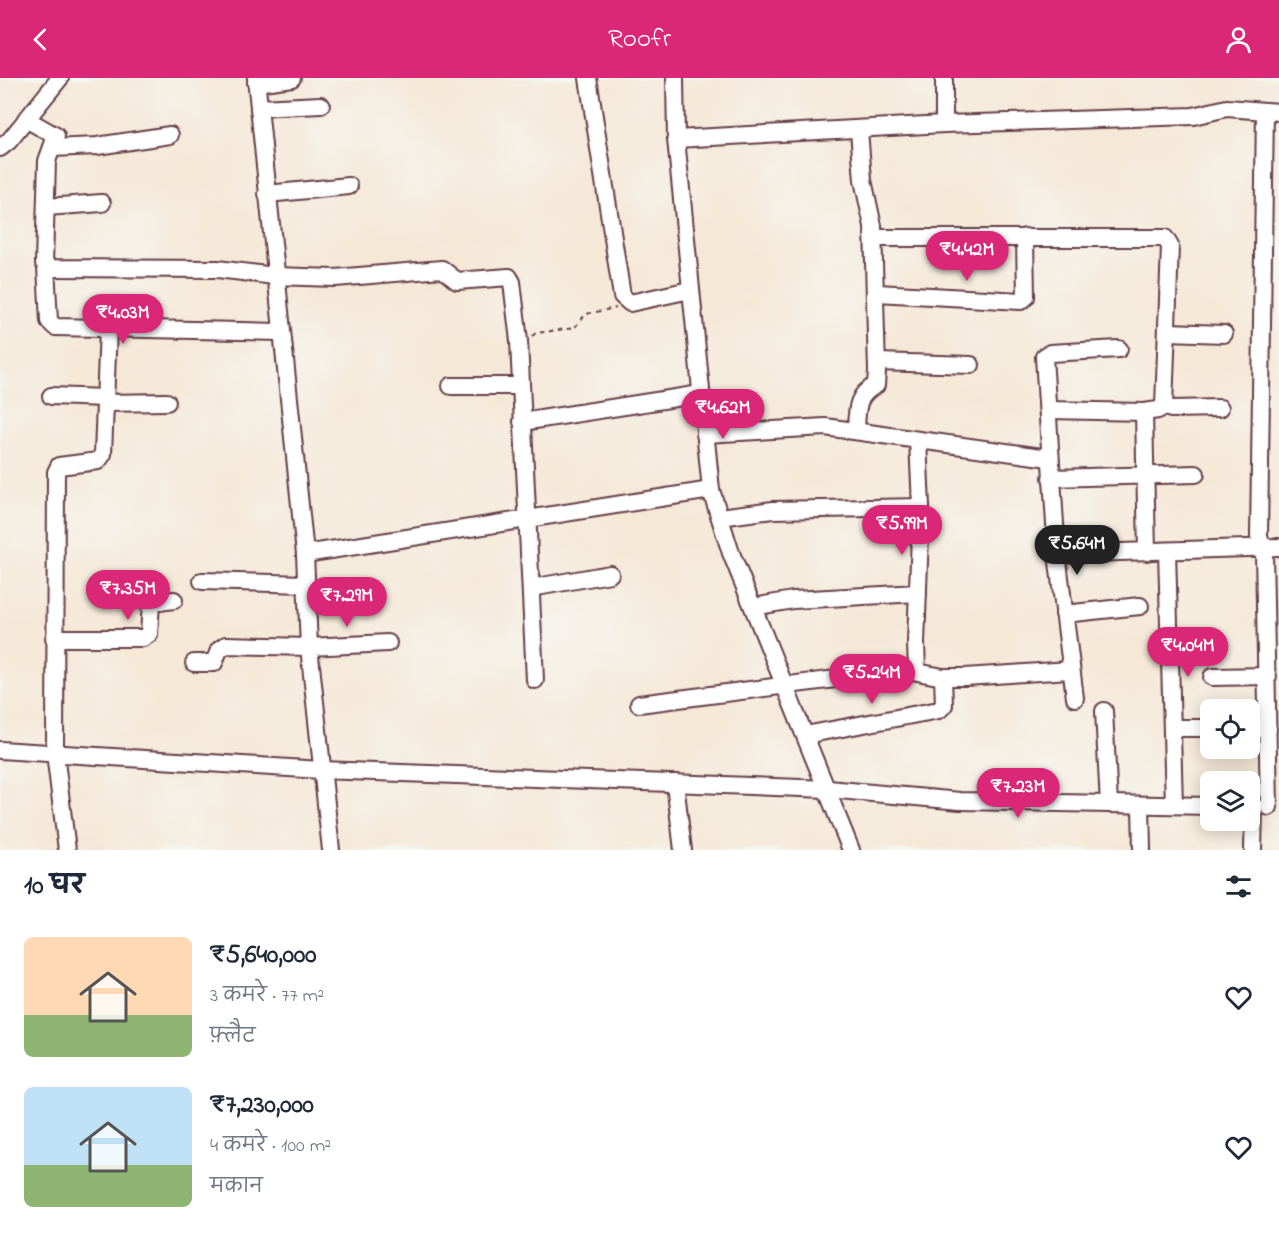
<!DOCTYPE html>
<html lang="hi">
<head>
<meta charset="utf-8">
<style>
	:root { --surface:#fff; --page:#f6f6f7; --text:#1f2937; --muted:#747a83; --accent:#db2777 }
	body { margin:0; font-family:"Indie Flower","Playpen Sans Deva",sans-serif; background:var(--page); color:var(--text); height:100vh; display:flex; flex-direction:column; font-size:22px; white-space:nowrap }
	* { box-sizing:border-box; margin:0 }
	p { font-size:20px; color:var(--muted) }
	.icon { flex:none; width:33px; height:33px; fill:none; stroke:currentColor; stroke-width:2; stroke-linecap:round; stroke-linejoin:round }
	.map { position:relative; height:772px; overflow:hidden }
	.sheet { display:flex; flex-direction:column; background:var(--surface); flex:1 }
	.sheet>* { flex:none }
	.buttons { position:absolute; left:1200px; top:621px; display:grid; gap:12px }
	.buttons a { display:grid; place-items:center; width:60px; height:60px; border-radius:9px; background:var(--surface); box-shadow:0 3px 15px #0003; font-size:30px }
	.price { position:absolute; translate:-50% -51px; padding:0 14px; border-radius:21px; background:var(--accent); color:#fff; font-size:20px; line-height:39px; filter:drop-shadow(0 2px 3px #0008) }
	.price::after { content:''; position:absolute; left:50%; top:36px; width:18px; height:14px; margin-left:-9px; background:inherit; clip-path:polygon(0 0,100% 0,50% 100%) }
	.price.selected { background:#222; color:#fff }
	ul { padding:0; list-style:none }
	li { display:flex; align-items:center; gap:18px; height:150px; padding:0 24px }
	li span { display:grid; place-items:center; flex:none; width:168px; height:120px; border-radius:9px; color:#555 }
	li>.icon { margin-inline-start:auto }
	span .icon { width:72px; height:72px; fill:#fffc; stroke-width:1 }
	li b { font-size:26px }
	h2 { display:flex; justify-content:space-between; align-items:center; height:72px; padding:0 24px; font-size:26px }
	header { display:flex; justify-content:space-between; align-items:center; height:78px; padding:0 24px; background:var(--accent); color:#fff; font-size:27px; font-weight:600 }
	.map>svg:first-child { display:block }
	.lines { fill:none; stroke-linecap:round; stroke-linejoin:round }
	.minor-casing { stroke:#643d45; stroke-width:20 }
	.path { stroke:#643d45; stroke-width:2; stroke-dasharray:4.5 4.5; stroke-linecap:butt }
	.minor { stroke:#fff; stroke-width:16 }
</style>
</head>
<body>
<header><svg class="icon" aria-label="back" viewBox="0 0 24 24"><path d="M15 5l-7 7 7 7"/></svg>Roofr<svg class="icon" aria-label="person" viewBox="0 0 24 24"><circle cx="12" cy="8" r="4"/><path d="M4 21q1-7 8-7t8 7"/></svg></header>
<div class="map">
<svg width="1279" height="772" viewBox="0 0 1279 772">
	<rect width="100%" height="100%" fill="#f6f6f2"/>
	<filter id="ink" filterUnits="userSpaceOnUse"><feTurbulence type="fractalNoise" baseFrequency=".0167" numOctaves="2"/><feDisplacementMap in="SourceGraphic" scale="12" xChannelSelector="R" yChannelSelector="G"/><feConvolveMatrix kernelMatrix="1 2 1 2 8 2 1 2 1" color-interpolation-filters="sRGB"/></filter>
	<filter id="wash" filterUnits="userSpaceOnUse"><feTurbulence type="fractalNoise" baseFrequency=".008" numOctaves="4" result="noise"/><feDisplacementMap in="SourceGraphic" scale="24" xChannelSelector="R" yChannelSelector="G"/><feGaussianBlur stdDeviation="1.35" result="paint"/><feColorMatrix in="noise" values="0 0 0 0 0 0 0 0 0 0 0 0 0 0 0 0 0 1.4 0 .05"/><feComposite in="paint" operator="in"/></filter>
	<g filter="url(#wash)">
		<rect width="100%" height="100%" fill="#f5e8d7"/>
	</g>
	<g filter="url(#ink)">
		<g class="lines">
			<g class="minor-casing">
				<g id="minor">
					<path d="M 256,0 L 305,476"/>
					<path d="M 588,0 L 622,218 L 630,225 L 690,212"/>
					<path d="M 675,0 L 676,61 L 711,412 L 731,475 L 851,772"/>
					<path d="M 944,0 L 944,46"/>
					<path d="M 256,5 L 292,0"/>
					<path d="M 259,30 L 321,27"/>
					<path d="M 1265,33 L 1259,458 L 1264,475 L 1269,729"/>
					<path d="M 26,41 L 56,58 L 47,83 L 44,185 L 51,190 L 217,191 L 275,198 L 335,200 L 442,191 L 457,203 L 509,199 L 512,204 L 519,263 L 535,602"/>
					<path d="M 676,61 L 944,46 L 1193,38 L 1227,30 L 1279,34"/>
					<path d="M 0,70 L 9,63 L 60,0"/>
					<path d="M 52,70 L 97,68 L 170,57"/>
					<path d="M 267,116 L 349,108"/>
					<path d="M 46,129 L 102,125"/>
					<path d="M 874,160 L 1165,160 L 1170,168 L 1164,328 L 1158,332 L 1144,334 L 1049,332"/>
					<path d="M 46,189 L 49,243 L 55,249 L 281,254"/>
					<path d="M 877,215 L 1021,223 L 1026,219 L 1025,159"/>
					<path d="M 1168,254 L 1224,256"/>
					<path d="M 877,284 L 971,287"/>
					<path d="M 451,308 L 521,308"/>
					<path d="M 51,318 L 105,320"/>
					<path d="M 105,325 L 167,324"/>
					<path d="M 1164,328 L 1171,331 L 1220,330"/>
					<path d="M 1144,334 L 1147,474"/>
					<path d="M 522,344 L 701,316"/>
					<path d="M 856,352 C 857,331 856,317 876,307 L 877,293 L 873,148 L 863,102 L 859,52"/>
					<path d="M 705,356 L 825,349 L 1049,380"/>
					<path d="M 1051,400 L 1196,396"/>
					<path d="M 720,439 L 773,432 L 921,429"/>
					<path d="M 1167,473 L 1174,727"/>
					<path d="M 1057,476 L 1279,469"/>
					<path d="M 202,503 L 305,506"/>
					<path d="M 531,510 L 610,496"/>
					<path d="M 753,529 L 793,522 L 918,515"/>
					<path d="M 1064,536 L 1140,528"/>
					<path d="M 54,560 L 143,560 L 149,556 L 151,525 L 174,522"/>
					<path d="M 194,585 L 214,585 L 219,572 L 226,567 L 309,569 L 388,565"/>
					<path d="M 917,593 L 916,565 L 921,429 L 918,362"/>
					<path d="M 1212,599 L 1268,598"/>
					<path d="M 1075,620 L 1057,476 L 1044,279 L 1050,275 L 1119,271"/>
					<path d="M 639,626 L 907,592 L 943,599 L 965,599 L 1070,592"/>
					<path d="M 1104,633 L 1109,726"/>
					<path d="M 1172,650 L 1210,650"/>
					<path d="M 1250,651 L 1268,651"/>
					<path d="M 805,657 L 939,632 L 944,627 L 943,599"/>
					<path d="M 0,672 L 321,692 L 828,711 L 960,723 L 1210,728"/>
					<path d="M 675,705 L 683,772"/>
					<path d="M 1141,727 L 1142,772"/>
					<path d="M 67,772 L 55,675 L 56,394 L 59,388 L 98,383 L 103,376 L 108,250"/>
					<path d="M 331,772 L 309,569 L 305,476 L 711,412"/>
					<path d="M 1253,772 L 1254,729"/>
				</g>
			</g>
			<path class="path" d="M 532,258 L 536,255 L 574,250 L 586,236 L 616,230"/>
			<use href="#minor" class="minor"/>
		</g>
	</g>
</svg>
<div class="buttons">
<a><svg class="icon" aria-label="locate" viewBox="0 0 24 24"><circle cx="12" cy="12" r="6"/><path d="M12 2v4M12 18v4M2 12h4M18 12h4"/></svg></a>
<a><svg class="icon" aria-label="layers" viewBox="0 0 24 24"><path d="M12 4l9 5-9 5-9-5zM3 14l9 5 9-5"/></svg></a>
</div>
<b class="price" style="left:967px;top:204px">₹4.42M</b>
<b class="price" style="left:123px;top:267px">₹4.03M</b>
<b class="price" style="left:723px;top:362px">₹4.62M</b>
<b class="price" style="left:902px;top:478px">₹5.99M</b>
<b class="price selected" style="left:1077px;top:498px">₹5.64M</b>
<b class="price" style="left:128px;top:543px">₹7.35M</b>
<b class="price" style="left:347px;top:550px">₹7.29M</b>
<b class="price" style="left:1188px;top:600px">₹4.04M</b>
<b class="price" style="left:872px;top:627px">₹5.24M</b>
<b class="price" style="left:1018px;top:741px">₹7.23M</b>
</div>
<section class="sheet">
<h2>10 घर<svg class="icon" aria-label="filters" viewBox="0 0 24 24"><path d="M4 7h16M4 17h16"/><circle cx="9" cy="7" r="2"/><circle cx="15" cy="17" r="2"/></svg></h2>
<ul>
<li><span style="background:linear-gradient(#ffd9b3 65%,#8fb573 0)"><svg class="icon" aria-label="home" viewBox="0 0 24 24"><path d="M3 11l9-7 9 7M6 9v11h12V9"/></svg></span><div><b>₹5,640,000</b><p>3 कमरे · 77 m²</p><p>फ़्लैट</p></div><svg class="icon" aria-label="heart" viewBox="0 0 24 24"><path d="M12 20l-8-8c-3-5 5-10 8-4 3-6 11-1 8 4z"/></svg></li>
<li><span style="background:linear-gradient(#bfe0f5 65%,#8fb573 0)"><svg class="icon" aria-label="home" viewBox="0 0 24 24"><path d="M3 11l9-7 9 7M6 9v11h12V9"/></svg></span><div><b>₹7,230,000</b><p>4 कमरे · 100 m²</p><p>मकान</p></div><svg class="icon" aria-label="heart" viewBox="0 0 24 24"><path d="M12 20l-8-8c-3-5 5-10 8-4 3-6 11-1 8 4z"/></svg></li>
</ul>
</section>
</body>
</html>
